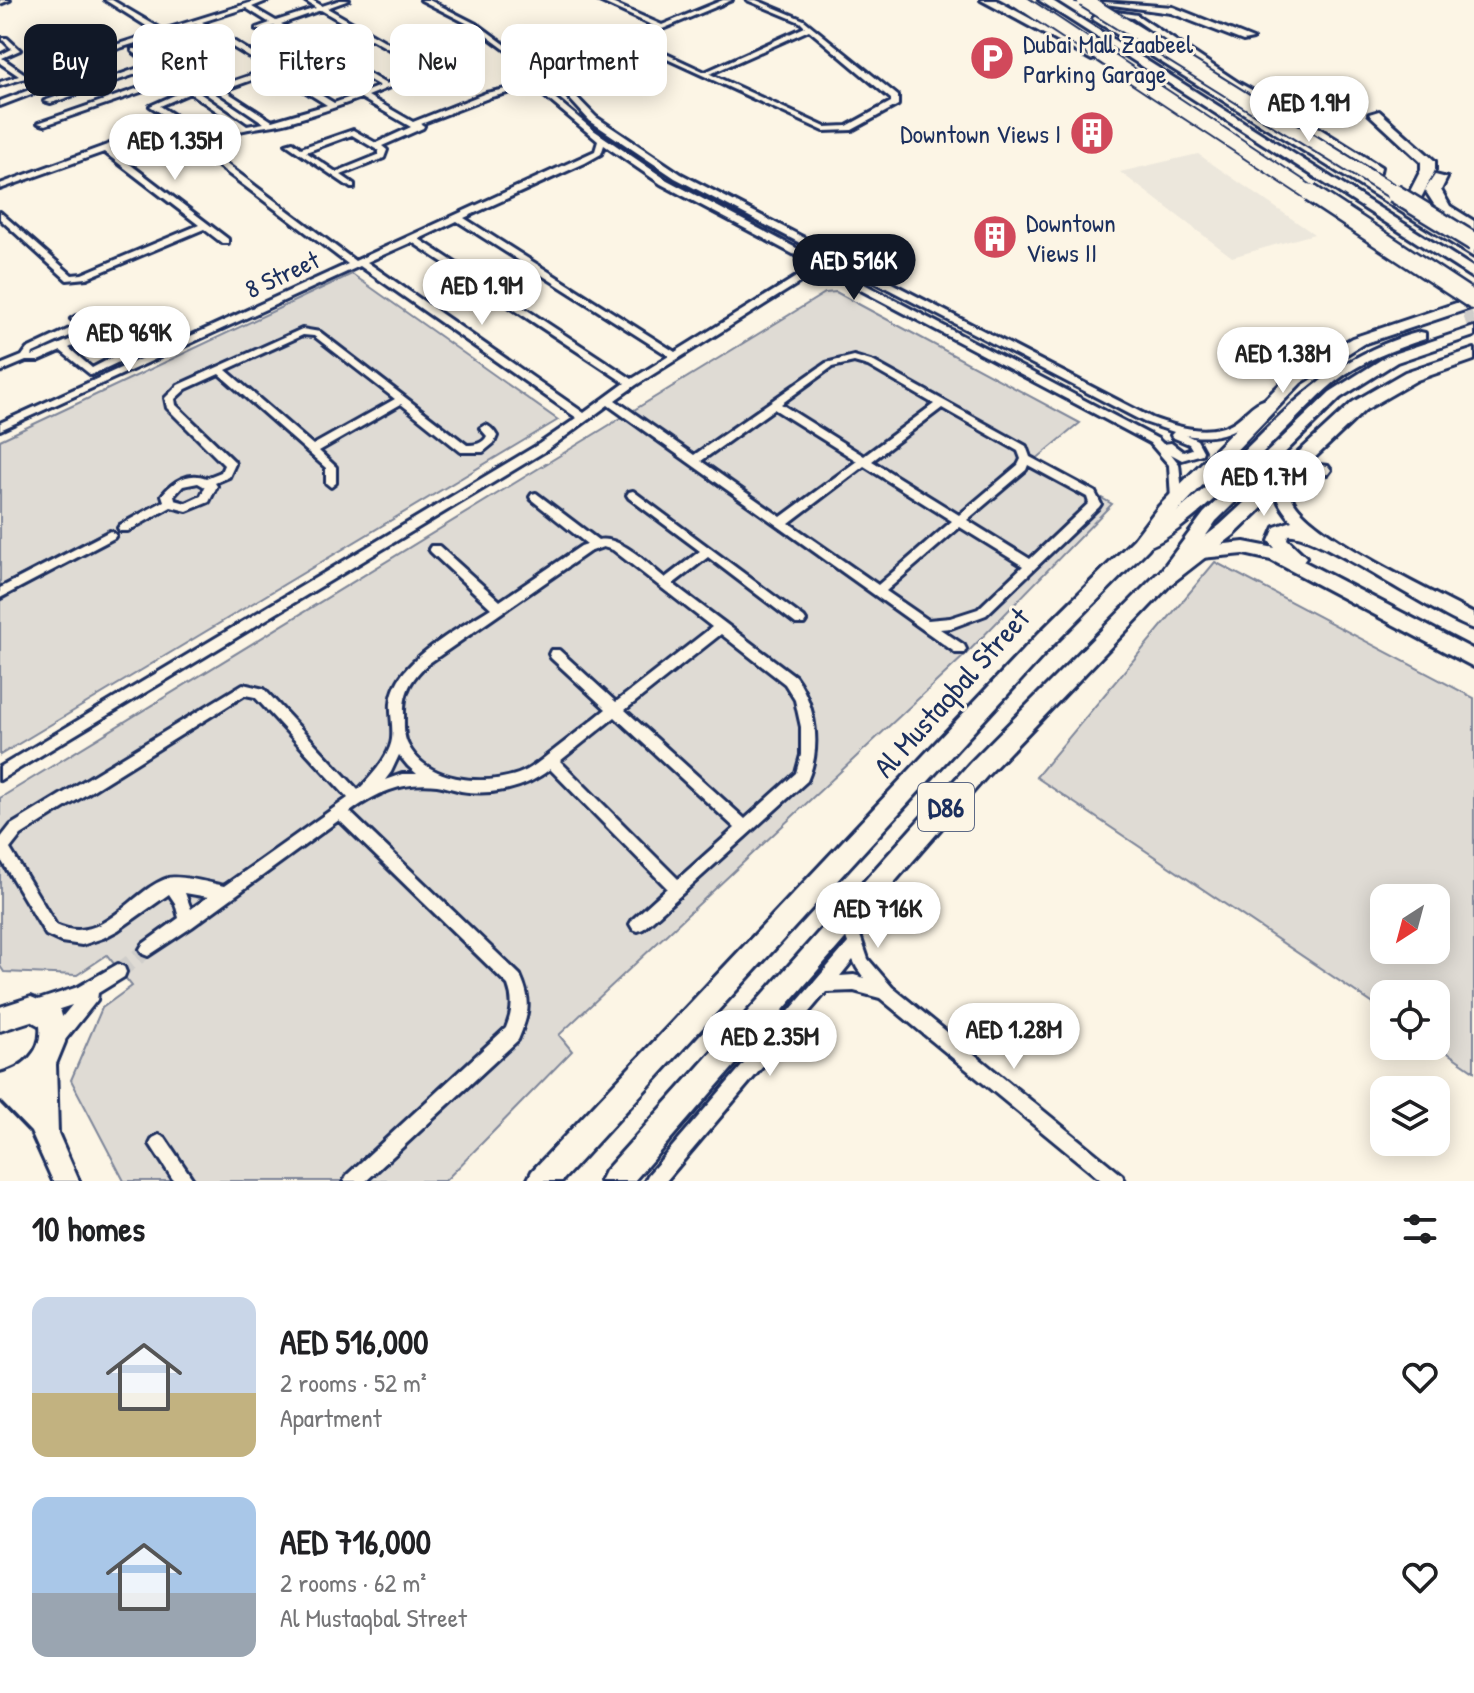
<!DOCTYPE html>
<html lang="en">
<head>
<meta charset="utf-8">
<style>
	:root { --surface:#fff; --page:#f6f6f6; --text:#202124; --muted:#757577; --accent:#111827 }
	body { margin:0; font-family:"Patrick Hand",sans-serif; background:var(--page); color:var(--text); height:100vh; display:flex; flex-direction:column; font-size:30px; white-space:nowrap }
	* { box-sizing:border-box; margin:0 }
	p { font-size:26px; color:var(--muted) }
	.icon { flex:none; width:44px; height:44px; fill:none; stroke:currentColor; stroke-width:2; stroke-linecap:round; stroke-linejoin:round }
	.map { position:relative; height:1181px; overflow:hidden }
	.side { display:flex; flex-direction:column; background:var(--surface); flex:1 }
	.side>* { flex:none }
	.top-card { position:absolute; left:24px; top:24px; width:800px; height:72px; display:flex; gap:16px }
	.needle { width:52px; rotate:216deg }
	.controls { position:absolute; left:1370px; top:884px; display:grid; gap:16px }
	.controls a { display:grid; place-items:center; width:80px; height:80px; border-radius:16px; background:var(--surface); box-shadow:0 4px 20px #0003; font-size:40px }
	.price { position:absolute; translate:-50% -68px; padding:0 18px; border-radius:28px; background:#fff; color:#222; font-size:26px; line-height:52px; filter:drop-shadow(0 2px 4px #0008) }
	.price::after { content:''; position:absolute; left:50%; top:48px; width:24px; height:18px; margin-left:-12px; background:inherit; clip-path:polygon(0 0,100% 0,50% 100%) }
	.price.on { background:var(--accent); color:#fff }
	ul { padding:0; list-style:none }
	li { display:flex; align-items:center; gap:24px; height:200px; padding:0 32px }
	li span { display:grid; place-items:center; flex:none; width:224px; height:160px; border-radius:16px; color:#555 }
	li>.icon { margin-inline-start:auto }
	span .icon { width:96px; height:96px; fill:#fffc; stroke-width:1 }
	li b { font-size:34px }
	h2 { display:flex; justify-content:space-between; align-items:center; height:96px; padding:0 32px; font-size:34px }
	.tag { padding:0 28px; border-radius:16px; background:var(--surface); box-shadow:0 4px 20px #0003; font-size:28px; line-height:72px }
	.tag.on { background:var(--accent); color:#fff }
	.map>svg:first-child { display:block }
	.built { fill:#ece7dc }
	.green { fill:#dfdbd4; stroke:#7d8599; stroke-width:2; fill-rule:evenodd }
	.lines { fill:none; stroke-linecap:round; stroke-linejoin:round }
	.street-tunnel { stroke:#cfcdca; stroke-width:16; stroke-dasharray:16 8; stroke-linecap:butt }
	.secondary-tunnel { stroke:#cfcdca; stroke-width:14; stroke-dasharray:14 7; stroke-linecap:butt }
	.street-casing { stroke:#1b2f5e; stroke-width:6 }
	.secondary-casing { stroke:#1b2f5e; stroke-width:6 }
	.primary-casing { stroke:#1b2f5e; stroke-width:6 }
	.highway-casing { stroke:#1b2f5e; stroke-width:6 }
	.street { fill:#fcf5e5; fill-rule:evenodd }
	.secondary { fill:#fcf5e5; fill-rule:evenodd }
	.primary { fill:#fcf5e5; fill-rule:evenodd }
	.highway { fill:#fcf5e5; fill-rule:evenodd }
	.highway-bridge-far1-casing { stroke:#1b2f5e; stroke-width:17; stroke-linecap:butt }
	.highway-bridge-casing { stroke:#1b2f5e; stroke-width:22; stroke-linecap:butt }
	.highway-bridge-far1 { stroke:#fcf5e5; stroke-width:13 }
	.highway-bridge { stroke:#fcf5e5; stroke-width:17 }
	.labels { text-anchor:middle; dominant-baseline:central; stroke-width:6; stroke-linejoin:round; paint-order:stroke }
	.far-poi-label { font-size:26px; fill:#1b2f5e; stroke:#fcf5e5; text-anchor:start }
	.far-street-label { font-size:26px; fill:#1b2f5e; stroke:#fcf5e5 }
	.shield { fill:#fcf5e5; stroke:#5e6a86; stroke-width:2 }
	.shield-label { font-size:28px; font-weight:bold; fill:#1b2f5e }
	.street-label { font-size:30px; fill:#1b2f5e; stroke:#fcf5e5 }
</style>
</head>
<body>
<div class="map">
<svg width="1474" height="1181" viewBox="0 0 1474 1181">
	<rect width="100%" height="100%" fill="#fcf5e5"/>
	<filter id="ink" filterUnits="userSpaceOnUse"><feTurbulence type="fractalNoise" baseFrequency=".0125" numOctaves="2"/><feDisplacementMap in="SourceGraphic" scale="16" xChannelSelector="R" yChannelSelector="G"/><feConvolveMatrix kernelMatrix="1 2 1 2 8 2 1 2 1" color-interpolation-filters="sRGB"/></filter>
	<g filter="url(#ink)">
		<path class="built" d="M 1198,154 L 1314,234 L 1232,257 L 1120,172 Z"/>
		<g class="green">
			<path d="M 352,274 L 558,420 L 0,755 L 0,601 L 113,538 L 105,531 L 0,586 L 0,440 Z"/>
			<path d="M 836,292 L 1080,423 L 1035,460 L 1112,504 L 965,655 L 559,1035 L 572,1051 L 445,1181 L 124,1181 L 71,1080 L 102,1008 L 132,986 L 107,955 L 77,975 L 4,972 L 0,966 L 0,798 L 825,293 Z"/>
			<path d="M 1215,562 L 1474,698 L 1474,1071 L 1436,1045 L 1436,994 L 1384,994 L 1384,1011 L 1036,777 ZM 1436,898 L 1436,950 L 1384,950 L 1384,898 Z"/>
		</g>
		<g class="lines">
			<path class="street-tunnel" d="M 118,972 L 148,949"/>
			<path class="secondary-tunnel" d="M 1465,321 L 1474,318"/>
			<g class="street-casing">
				<g id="street">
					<path d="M 0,0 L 10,0 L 0,4 Z"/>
					<path d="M 105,0 L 112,0 L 163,30 L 259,0 L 269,0 L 252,7 L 276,21 L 316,8 L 304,0 L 312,0 L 322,6 L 340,0 L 349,0 L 327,8 L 430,67 L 402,82 L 368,96 L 413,122 L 486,93 L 520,86 L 510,79 L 515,71 L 535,66 L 518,59 L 476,28 L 421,0 L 429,0 L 480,26 L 522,57 L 542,65 L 586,55 L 656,27 L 597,0 L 605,0 L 662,25 L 723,0 L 732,0 L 636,40 L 705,72 L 805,27 L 800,22 L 747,0 L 756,0 L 804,20 L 898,96 L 898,105 L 852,130 L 824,131 L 630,42 L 590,58 L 554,66 L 564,71 L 565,80 L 562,82 L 596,117 L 681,174 L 1152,418 C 1177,427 1209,437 1234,422 C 1247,414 1255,398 1272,399 L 1273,401 C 1245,425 1225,442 1186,435 L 1197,440 L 1203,451 L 1202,454 L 1182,460 L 1171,454 L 1179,464 L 1183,500 L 1177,504 L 1171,500 L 1169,465 L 1150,443 L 838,278 L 820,277 L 802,281 L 636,385 L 615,400 L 694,455 L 826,363 L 854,356 L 874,362 L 1026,446 L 1030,457 L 1095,492 L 1101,504 L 1099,507 L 986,615 L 951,628 L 940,629 L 964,645 L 966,649 L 964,653 L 956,653 L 608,405 L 547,450 L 0,780 L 0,767 L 539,444 L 577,418 L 360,266 L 0,430 L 0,423 L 348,264 L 197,150 L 196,148 C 208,135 222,131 239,127 L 226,118 L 187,129 L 178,125 L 110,149 L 228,239 L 228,243 L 222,243 L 204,229 L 87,278 L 67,280 L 0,219 L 0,212 L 72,275 L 82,274 L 199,225 L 104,152 L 0,189 L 0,184 L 173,121 L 150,106 L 186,90 L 173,81 L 45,125 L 38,123 L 168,78 L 154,68 L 51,103 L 44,101 L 150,64 L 132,51 L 132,49 L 136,49 L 247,126 L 264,123 L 142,41 L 0,86 L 0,82 L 19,76 L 0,63 L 0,55 L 12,49 L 3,40 L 3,38 L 7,38 L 20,50 L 2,58 L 25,74 L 156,32 ZM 246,8 L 270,23 L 256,28 L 256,30 L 275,26 L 320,52 L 276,67 L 202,22 ZM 321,10 L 366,36 L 326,50 L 281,24 ZM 196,24 L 219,39 L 171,55 L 148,39 ZM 809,30 L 891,99 L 891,102 L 847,126 L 825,127 L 710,74 ZM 371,39 L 421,67 L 386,84 L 331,52 ZM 224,42 L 269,69 L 219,86 L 176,58 ZM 325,55 L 380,86 L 362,93 L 356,92 L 356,95 L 334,103 L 280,70 ZM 546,68 L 558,73 L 558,79 C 544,86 531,88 518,78 L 520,74 ZM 274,72 L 327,105 L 272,121 L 224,90 ZM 557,85 L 590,121 L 675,178 L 1144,422 L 1174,432 L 1171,435 L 1172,437 L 1189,444 L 1192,449 L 1183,452 L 1171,443 L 1163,444 L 1158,439 L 667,180 L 592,129 L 544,89 ZM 528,88 L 537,90 L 598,141 L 595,151 L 355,261 L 205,148 C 224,127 263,129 288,122 C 313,115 337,107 361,98 L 411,127 L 376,143 L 353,130 L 301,148 L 293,142 L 286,144 L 351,188 L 354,188 L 354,184 L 341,175 L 384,158 L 387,150 L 382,146 L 423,128 L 424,126 L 421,124 L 491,97 ZM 190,93 L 221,114 L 188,124 L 160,106 ZM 352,135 L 379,151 L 378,155 L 336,172 L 306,152 ZM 604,145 L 661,184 L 827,272 L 820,271 L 796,277 L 675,352 L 464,218 L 585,163 L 601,154 ZM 457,221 L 669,356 L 632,379 L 419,239 ZM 412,242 L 625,383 L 584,413 L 367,262 ZM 854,362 L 868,366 L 934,404 L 864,456 L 781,404 L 832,367 ZM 942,408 L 1018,451 L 1021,459 L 1018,465 L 959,515 L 872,461 ZM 774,409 L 857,461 L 781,517 L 701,461 ZM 1028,465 L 1087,497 L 1089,503 L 1030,559 L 967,520 L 1026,470 ZM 864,466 L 952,521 L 878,585 L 789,523 ZM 960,527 L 1023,566 L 978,609 L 950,618 L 928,620 L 886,591 Z"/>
					<path d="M 1111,11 L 1137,15 L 1239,83 L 1306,120 L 1381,167 L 1379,176 L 1375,178 L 1359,180 L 1359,176 L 1372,174 L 1374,170 L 1300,124 L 1233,87 L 1133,18 L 1112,15 L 1109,17 L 1110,22 L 1106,22 L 1103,17 Z"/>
					<path d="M 40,86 L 47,88 L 0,106 L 0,101 Z"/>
					<path d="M 76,316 L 96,331 L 123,356 L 123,360 L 91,375 L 61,351 L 38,361 L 26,361 L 0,372 L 0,365 L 22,356 L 27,349 L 78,325 L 71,319 ZM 83,330 L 86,333 L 32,356 L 33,353 ZM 91,337 L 113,357 L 92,368 L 69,348 Z"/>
					<path d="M 302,329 L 320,332 L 467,445 C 475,445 483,444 487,436 L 480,428 L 485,425 C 490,426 494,431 497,436 L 494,443 L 483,452 L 461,452 L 401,404 L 319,451 L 336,467 L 336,483 L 331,487 L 326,483 L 326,468 L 219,374 L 186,389 L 175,399 L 176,405 L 234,461 L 235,464 L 229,477 L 215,483 L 217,486 L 209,502 L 187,511 L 171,507 L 128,531 L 120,531 L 118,528 L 120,525 L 164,501 L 162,495 C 173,481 189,471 206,478 L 221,472 L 224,465 L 167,408 L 165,398 L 178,385 ZM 303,335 L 314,336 L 395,399 L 313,445 L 226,370 ZM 198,483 L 205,487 L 201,496 L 186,503 L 175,500 L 174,496 L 183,486 Z"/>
					<path d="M 633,491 L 804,618 L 806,621 L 804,624 L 796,624 L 708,557 L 673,584 L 795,676 C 816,705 822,748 807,781 L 643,929 L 638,931 L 633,929 L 630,924 L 633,919 L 667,888 L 550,769 C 525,789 492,796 461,791 C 453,789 444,786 437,785 C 402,781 376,793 350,812 L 520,975 C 532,1001 529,1014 518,1040 L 366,1181 L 344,1181 L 347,1175 L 506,1028 C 512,1013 514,1001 508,985 L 339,820 L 192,927 L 148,956 L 143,954 L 140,949 L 143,944 L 179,918 L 175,903 L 169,894 L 118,930 L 103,938 L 82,945 L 61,942 L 46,935 L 0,858 L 0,839 L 11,825 L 243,684 L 264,689 L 358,790 C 370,778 390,756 392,739 C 394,719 386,706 396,685 C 410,654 463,626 491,608 L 431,552 L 429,549 L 431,546 L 439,546 L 500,601 L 581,546 L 587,544 L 532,500 L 530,497 L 532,494 L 536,493 L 598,540 C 622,536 647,564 665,578 L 700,551 L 629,498 L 627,495 L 629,492 ZM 603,547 L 613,550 L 712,627 L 616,702 L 559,650 L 551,650 L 549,654 L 551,658 L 606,709 C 589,723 571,737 553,751 C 542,759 531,770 518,774 C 482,786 427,782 408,745 C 403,736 404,724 404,715 C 403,692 412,677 429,663 L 589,552 ZM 721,634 L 785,684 L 795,700 L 801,727 L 801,755 L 796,773 L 745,819 L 625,710 ZM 245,695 L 255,697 L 348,798 L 224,886 C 211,883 179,875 168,878 C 130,891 103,947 56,925 L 10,849 L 21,835 ZM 615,717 L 735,828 L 678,879 L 560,761 ZM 399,755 L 408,766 L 417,774 L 402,774 L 385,780 L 391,772 ZM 185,893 L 208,897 L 191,909 Z"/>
					<path d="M 110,531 L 116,535 L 114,538 L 0,598 L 0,588 Z"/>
					<path d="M 848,913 L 853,915 L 868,959 L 892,987 L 1122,1175 L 1125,1181 L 1102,1181 L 880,998 L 854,991 L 826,992 L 666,1181 L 645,1181 L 648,1175 L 848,943 L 840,920 L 843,915 ZM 853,960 L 857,968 L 864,978 L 854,975 L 840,976 Z"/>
					<path d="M 118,964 L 124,967 L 126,972 L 124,977 L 98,993 L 97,1000 L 61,1045 L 55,1047 L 49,1045 L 47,1039 L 49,1033 L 72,1005 L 38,1016 L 32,1014 L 30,1008 L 32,1002 L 78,987 Z"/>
					<path d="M 159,1135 L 165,1138 L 194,1181 L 174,1181 L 150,1144 L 153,1138 Z"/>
				</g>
			</g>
			<g class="secondary-casing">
				<g id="secondary">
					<path d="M 1474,327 L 1474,336 L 1397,362 L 1340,398 L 1216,521 L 1198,547 L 1244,542 L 1275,548 L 1269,541 L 1275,527 L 1292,521 C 1279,506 1270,492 1279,472 L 1291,472 C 1294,481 1288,492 1294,502 C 1315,537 1435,593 1474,614 L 1474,629 C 1437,617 1312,530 1288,535 L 1287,539 L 1306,557 L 1303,561 L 1474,650 L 1474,667 L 1271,560 L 1244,554 L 1201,558 L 1193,553 L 1172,582 L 1160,582 L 1157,577 L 1160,572 L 1204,513 L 1330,392 L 1387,356 Z"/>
					<path d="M 1420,332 L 1425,333 L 1425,339 C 1394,349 1362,361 1336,381 C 1301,408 1171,559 1135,548 L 1132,544 L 1135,540 C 1244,477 1292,365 1420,332 Z"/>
					<path d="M 31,997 L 60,1009 L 66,1030 L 65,1042 L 56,1064 L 58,1133 L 79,1181 L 53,1181 L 31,1132 L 0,1100 L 0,1074 C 24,1068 43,1051 40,1026 L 31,1021 L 0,1031 L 0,1007 Z"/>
				</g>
			</g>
			<g class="primary-casing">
				<g id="primary">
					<path d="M 1039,0 L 1051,0 L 1474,268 L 1474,279 Z"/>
					<path d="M 1076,0 L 1173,7 L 1253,39 L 1243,41 L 1171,13 Z"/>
					<path d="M 1098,15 L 1404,203 L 1421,170 L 1421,162 L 1369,114 L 1379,111 L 1435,161 L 1435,170 L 1418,204 L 1423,215 L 1474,247 L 1474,257 L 1094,20 L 1093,18 Z"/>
					<path d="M 1474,297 L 1474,307 L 1363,344 L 1301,383 L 1173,516 L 1148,549 L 1052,646 L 562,1181 L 527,1181 L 532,1171 L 1038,634 L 1134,539 L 1159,506 L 1289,375 L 1352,338 Z"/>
					<path d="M 1474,349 L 1474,360 L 1417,380 L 1365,410 L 1308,464 L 1328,466 L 1331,470 L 1328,474 L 1294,477 L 1234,535 L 1171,584 L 986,777 L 634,1181 L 600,1181 L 605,1171 L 970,763 L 1157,574 L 1220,525 L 1353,402 L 1405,372 Z"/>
				</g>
			</g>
			<g class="highway-casing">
				<g id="highway">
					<path d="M 981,0 L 996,0 L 1102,57 L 1092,60 Z"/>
					<path d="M 1435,175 L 1447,178 L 1441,190 L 1450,206 L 1474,221 L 1474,233 L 1439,212 L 1425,190 Z"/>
				</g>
			</g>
			<use href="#street" class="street"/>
			<use href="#secondary" class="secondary"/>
			<use href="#primary" class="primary"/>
			<use href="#highway" class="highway"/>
			<g class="highway-bridge-far1-casing">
				<g id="highway-bridge-far1">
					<path d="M 1018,0 L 1313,195"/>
					<path d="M 1084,0 L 1398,195"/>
				</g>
			</g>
			<g class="highway-bridge-casing">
				<g id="highway-bridge">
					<path d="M 1310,193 L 1474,301"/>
					<path d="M 1394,193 L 1474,242"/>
				</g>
			</g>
			<use href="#highway-bridge-far1" class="highway-bridge-far1"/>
			<use href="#highway-bridge" class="highway-bridge"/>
		</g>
	</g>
	<defs>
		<g id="parking-disc" transform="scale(2.3)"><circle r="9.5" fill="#d1495b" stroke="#fcf5e5"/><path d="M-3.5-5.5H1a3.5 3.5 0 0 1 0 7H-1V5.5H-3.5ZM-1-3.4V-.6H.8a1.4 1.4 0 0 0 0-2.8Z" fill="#fff"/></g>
		<g id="building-disc" transform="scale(2.3)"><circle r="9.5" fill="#d1495b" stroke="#fcf5e5"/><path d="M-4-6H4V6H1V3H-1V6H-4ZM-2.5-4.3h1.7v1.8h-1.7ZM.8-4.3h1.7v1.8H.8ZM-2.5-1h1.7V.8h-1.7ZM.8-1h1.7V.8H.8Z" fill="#fff"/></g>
	</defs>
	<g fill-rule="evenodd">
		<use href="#parking-disc" x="992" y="58"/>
		<use href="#building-disc" x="1092" y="133"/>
		<use href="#building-disc" x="995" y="237"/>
	</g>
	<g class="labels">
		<g class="far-poi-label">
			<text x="1023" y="43">Dubai Mall Zaabeel<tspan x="1023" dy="30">Parking Garage</tspan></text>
			<text x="1061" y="133" text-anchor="end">Downtown Views I</text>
			<text x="1026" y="222">Downtown<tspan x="1026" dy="30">Views II</tspan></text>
		</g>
		<g class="far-street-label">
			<text transform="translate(282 274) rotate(-25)">8 Street</text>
		</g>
		<rect class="shield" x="918" y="783" width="56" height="48" rx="6"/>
		<g class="shield-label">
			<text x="946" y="807">D86</text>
		</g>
		<g class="street-label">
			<text transform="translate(951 692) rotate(-48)">Al Mustaqbal Street</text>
		</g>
	</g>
</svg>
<div class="controls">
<a><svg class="needle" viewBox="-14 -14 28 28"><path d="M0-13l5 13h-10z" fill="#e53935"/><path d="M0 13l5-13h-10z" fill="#757577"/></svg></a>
<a><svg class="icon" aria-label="locate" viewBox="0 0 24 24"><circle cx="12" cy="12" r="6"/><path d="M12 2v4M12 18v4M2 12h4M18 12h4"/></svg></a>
<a><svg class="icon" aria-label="layers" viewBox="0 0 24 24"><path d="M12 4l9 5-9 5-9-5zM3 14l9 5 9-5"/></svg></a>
</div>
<b class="price" style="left:1309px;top:144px">AED 1.9M</b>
<b class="price" style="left:175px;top:182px">AED 1.35M</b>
<b class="price on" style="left:854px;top:302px">AED 516K</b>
<b class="price" style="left:482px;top:327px">AED 1.9M</b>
<b class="price" style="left:129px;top:374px">AED 969K</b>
<b class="price" style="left:1283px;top:395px">AED 1.38M</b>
<b class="price" style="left:1264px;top:518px">AED 1.7M</b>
<b class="price" style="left:878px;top:950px">AED 716K</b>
<b class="price" style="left:1014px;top:1071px">AED 1.28M</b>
<b class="price" style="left:770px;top:1078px">AED 2.35M</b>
<div class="top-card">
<a class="tag on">Buy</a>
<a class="tag">Rent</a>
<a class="tag">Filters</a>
<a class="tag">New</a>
<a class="tag">Apartment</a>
</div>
</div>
<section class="side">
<h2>10 homes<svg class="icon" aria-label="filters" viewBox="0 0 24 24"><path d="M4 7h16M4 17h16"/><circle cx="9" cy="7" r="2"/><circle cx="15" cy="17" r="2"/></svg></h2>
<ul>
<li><span style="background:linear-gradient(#c9d6e8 60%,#c2b280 0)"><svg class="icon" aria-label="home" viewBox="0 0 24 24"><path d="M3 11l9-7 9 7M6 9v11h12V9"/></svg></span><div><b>AED 516,000</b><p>2 rooms · 52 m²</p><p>Apartment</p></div><svg class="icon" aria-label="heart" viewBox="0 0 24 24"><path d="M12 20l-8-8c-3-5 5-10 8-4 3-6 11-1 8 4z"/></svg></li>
<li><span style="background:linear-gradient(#a9c7e8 60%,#9aa5b1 0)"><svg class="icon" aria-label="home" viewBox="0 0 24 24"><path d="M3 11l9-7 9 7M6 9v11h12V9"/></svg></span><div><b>AED 716,000</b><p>2 rooms · 62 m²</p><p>Al Mustaqbal Street</p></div><svg class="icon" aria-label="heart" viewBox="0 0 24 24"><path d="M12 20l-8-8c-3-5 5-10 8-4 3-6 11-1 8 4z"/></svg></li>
</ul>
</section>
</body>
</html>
